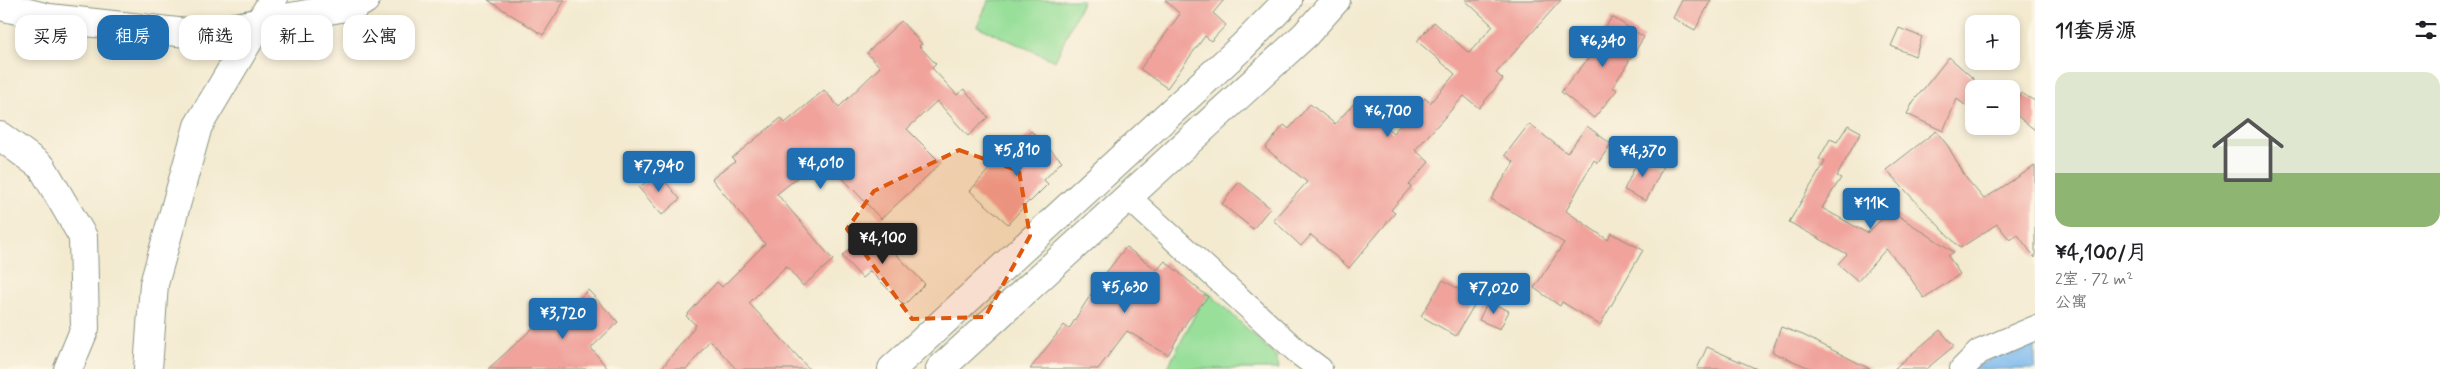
<!DOCTYPE html>
<html lang="zh">
<head>
<meta charset="utf-8">
<style>
	:root { --surface:#fff; --page:#f2f2f2; --text:#202124; --muted:#757577; --line:#e0e0e0; --accent:#1f6fb2 }
	body { margin:0; font-family:Mynerve,"LXGW WenKai TC",sans-serif; background:var(--page); color:var(--text); height:100vh; display:flex; flex-direction:column; font-size:19px; white-space:nowrap }
	* { box-sizing:border-box; margin:0 }
	p { font-size:16px; color:var(--muted) }
	.icon { flex:none; width:28px; height:28px; fill:none; stroke:currentColor; stroke-width:2; stroke-linecap:round; stroke-linejoin:round }
	.map { position:relative; flex:1; overflow:hidden }
	.sheet { display:flex; flex-direction:column; background:var(--surface); width:425px }
	.sheet>* { flex:none }
	.top-card { position:absolute; left:15px; top:15px; width:475px; height:45px; display:flex; gap:10px }
	.tools { position:absolute; left:1965px; top:15px; display:grid; gap:10px }
	.tools a { display:grid; place-items:center; width:55px; height:55px; border-radius:10px; background:var(--surface); box-shadow:0 2px 8px #0003; font-size:25px }
	.price { position:absolute; translate:-50% -42px; padding:0 11px; border-radius:5px; background:var(--accent); color:#fff; font-size:16px; line-height:32px; filter:drop-shadow(0 1px 2px #0008) }
	.price::after { content:''; position:absolute; left:50%; top:30px; width:15px; height:11px; margin-left:-8px; background:inherit; clip-path:polygon(0 0,100% 0,50% 100%) }
	.price.current { background:#222; color:#fff }
	ul { padding:0; list-style:none }
	li { display:grid; align-content:center; gap:10px; height:265px; padding:0 20px }
	li+li { border-top:1px solid var(--line) }
	li span { display:grid; place-items:center; height:155px; border-radius:15px; color:#555 }
	li>.icon { margin-inline-start:auto }
	span .icon { width:90px; height:90px; fill:#fffc; stroke-width:1 }
	li b { font-size:21px }
	h2 { display:flex; justify-content:space-between; align-items:center; height:60px; padding:0 20px; font-size:21px }
	.chip { padding:0 18px; border-radius:15px; background:var(--surface); box-shadow:0 2px 8px #0003; font-size:18px; line-height:45px }
	.chip.current { background:var(--accent); color:#fff }
	main { display:flex; flex:1; min-height:0 }
	.map>svg:first-child { display:block }
	.green { fill:#98df9a; stroke:#5c8e67 }
	.water { fill:#7cb9ef; stroke:#4e7b92 }
	.building { fill:#f0a29b }
	.lines { fill:none; stroke-linecap:round; stroke-linejoin:round }
	.minor-casing { stroke:#899482; stroke-width:26 }
	.primary-casing { stroke:#899482; stroke-width:30 }
	.motorway-casing { stroke:#899482; stroke-width:30 }
	.minor { stroke:#fff; stroke-width:24 }
	.primary { stroke:#fff; stroke-width:28 }
	.motorway { stroke:#fff; stroke-width:28 }
	.marked { fill:#de580e; fill-opacity:0.2; stroke:#de580e; stroke-width:4; stroke-dasharray:10 6; stroke-linejoin:round }
</style>
</head>
<body>
<main>
<div class="map">
<svg width="2035" height="369" viewBox="0 0 2035 369">
	<rect width="100%" height="100%" fill="#fcf5e5"/>
	<filter id="ink" filterUnits="userSpaceOnUse"><feTurbulence type="fractalNoise" baseFrequency=".02" numOctaves="2"/><feDisplacementMap in="SourceGraphic" scale="10" xChannelSelector="R" yChannelSelector="G"/><feConvolveMatrix kernelMatrix="1 2 1 2 8 2 1 2 1" color-interpolation-filters="sRGB"/></filter>
	<filter id="wash" filterUnits="userSpaceOnUse"><feTurbulence type="fractalNoise" baseFrequency=".0096" numOctaves="4" result="noise"/><feDisplacementMap in="SourceGraphic" scale="20" xChannelSelector="R" yChannelSelector="G"/><feGaussianBlur stdDeviation="1.12" result="paint"/><feColorMatrix in="noise" values="0 0 0 0 0 0 0 0 0 0 0 0 0 0 0 0 0 1.4 0 .05"/><feComposite in="paint" operator="in"/></filter>
	<g filter="url(#wash)">
		<rect width="100%" height="100%" fill="#f3ead0"/>
		<g class="green">
			<path d="M 989,0 L 1083,0 L 1055,61 L 977,26 Z"/>
			<path d="M 1207,291 L 1276,356 L 1279,369 L 1167,369 Z"/>
		</g>
		<path class="water" d="M 2035,335 L 2035,369 L 1972,369 Z"/>
		<g id="blocks">
			<g class="building">
				<path d="M 488,0 L 565,0 L 543,35 Z"/>
				<path d="M 1165,0 L 1224,0 L 1213,13 L 1226,25 L 1211,41 L 1205,36 L 1167,88 L 1140,69 L 1180,14 Z"/>
				<path d="M 1465,0 L 1561,0 L 1496,73 L 1503,79 L 1479,108 L 1464,96 L 1415,150 L 1429,162 L 1409,185 L 1411,187 L 1391,210 L 1395,213 L 1349,268 L 1311,235 L 1301,246 L 1273,220 L 1307,182 L 1265,148 L 1284,125 L 1289,129 L 1310,104 L 1335,124 L 1357,100 L 1393,133 L 1425,98 L 1430,103 L 1455,74 L 1417,41 L 1434,22 L 1469,53 L 1493,26 Z"/>
				<path d="M 1682,0 L 1711,0 L 1695,30 L 1673,18 Z"/>
				<path d="M 1612,17 L 1644,37 L 1613,87 L 1617,90 L 1594,118 L 1561,92 L 1592,54 L 1590,52 Z"/>
				<path d="M 901,21 L 922,44 L 919,46 L 936,64 L 932,68 L 957,95 L 964,89 L 988,117 L 968,136 L 937,101 L 907,129 L 941,163 L 881,219 L 823,157 L 777,194 L 833,260 L 803,286 L 786,266 L 749,303 L 809,369 L 736,369 L 710,340 L 687,369 L 661,369 L 696,325 L 686,316 L 717,282 L 722,287 L 765,244 L 712,179 L 735,161 L 732,158 L 781,118 L 785,123 L 824,90 L 839,107 L 880,67 L 867,53 Z"/>
				<path d="M 1899,28 L 1922,37 L 1915,56 L 1891,46 Z"/>
				<path d="M 1949,57 L 1974,79 L 1974,112 L 1957,99 L 1943,131 L 1907,114 L 1913,102 Z"/>
				<path d="M 2021,93 L 2035,101 L 2035,130 L 2011,111 Z"/>
				<path d="M 1529,124 L 1567,153 L 1587,126 L 1611,144 L 1598,163 L 1594,160 L 1566,211 L 1608,240 L 1611,233 L 1643,250 L 1600,325 L 1562,302 L 1560,306 L 1534,288 L 1564,243 L 1491,199 L 1514,162 L 1505,155 Z"/>
				<path d="M 1848,125 L 1861,132 L 1837,176 L 1841,178 L 1822,208 L 1867,233 L 1891,211 L 1954,252 L 1948,256 L 1960,274 L 1924,298 L 1905,270 L 1886,249 L 1858,281 L 1838,264 L 1847,254 L 1789,222 L 1825,162 L 1819,159 L 1830,139 L 1837,142 Z"/>
				<path d="M 1031,131 L 1062,161 L 1044,180 L 1048,184 L 1030,202 L 1029,201 L 1008,224 L 970,191 L 1011,144 L 1015,148 Z"/>
				<path d="M 1936,131 L 1948,146 L 1966,178 L 1984,199 L 2035,166 L 2035,258 L 2018,235 L 2010,240 L 1997,224 L 1960,248 L 1886,170 Z"/>
				<path d="M 1640,156 L 1663,167 L 1646,201 L 1624,190 Z"/>
				<path d="M 657,172 L 680,199 L 662,215 L 639,188 Z"/>
				<path d="M 1239,182 L 1270,208 L 1253,229 L 1222,204 Z"/>
				<path d="M 873,226 L 894,248 L 892,250 L 925,284 L 904,305 L 870,271 L 862,278 L 842,256 Z"/>
				<path d="M 1126,247 L 1157,270 L 1165,261 L 1208,297 L 1187,321 L 1168,355 L 1127,331 L 1098,369 L 1030,369 L 1064,325 L 1069,329 L 1098,283 Z"/>
				<path d="M 1443,280 L 1477,300 L 1456,336 L 1421,316 Z"/>
				<path d="M 588,290 L 618,322 L 591,348 L 608,369 L 488,369 L 553,310 L 560,317 Z"/>
				<path d="M 1488,301 L 1509,311 L 1500,329 L 1479,320 Z"/>
				<path d="M 1781,327 L 1803,335 L 1870,369 L 1812,369 L 1772,352 Z"/>
				<path d="M 1940,330 L 1954,346 L 1926,369 L 1894,369 Z"/>
				<path d="M 1707,347 L 1757,369 L 1697,369 Z"/>
			</g>
		</g>
	</g>
	<g filter="url(#ink)">
		<use href="#blocks" fill-opacity="0" stroke="#899482" stroke-width="1"/>
		<g class="lines">
			<g class="minor-casing">
				<g id="minor">
					<path d="M 1128,197 L 1300,354 L 1320,369"/>
					<path d="M 1962,369 L 1979,352 L 2035,328"/>
				</g>
			</g>
			<g class="primary-casing">
				<g id="primary">
					<path d="M 892,369 L 1243,46 L 1288,0"/>
					<path d="M 940,369 L 1305,35 L 1336,0"/>
				</g>
			</g>
			<g class="motorway-casing">
				<g id="motorway">
					<path d="M 0,6 L 49,18 L 196,34 L 357,5 L 365,0"/>
					<path d="M 0,136 L 42,167 L 83,237 L 85,328 L 68,369"/>
					<path d="M 148,369 L 154,284 L 198,126 L 273,0"/>
				</g>
			</g>
			<use href="#minor" class="minor"/>
			<use href="#primary" class="primary"/>
			<use href="#motorway" class="motorway"/>
		</g>
	</g>
	<path class="marked" d="M 959,150 L 1019,171 L 1030,236 L 985,317 L 912,319 L 847,229 L 874,191 Z"/>
</svg>
<div class="tools">
<a>+</a>
<a>−</a>
</div>
<b class="price" style="left:1603px;top:68px">¥6,340</b>
<b class="price" style="left:1388px;top:138px">¥6,700</b>
<b class="price" style="left:1017px;top:177px">¥5,810</b>
<b class="price" style="left:1643px;top:178px">¥4,370</b>
<b class="price" style="left:821px;top:190px">¥4,010</b>
<b class="price" style="left:659px;top:193px">¥7,940</b>
<b class="price" style="left:1871px;top:230px">¥11K</b>
<b class="price current" style="left:883px;top:265px">¥4,100</b>
<b class="price" style="left:1125px;top:314px">¥5,630</b>
<b class="price" style="left:1494px;top:315px">¥7,020</b>
<b class="price" style="left:563px;top:340px">¥3,720</b>
<div class="top-card">
<a class="chip">买房</a>
<a class="chip current">租房</a>
<a class="chip">筛选</a>
<a class="chip">新上</a>
<a class="chip">公寓</a>
</div>
</div>
<section class="sheet">
<h2>11套房源<svg class="icon" aria-label="filters" viewBox="0 0 24 24"><path d="M4 7h16M4 17h16"/><circle cx="9" cy="7" r="2"/><circle cx="15" cy="17" r="2"/></svg></h2>
<ul>
<li><span style="background:linear-gradient(#dfe7d0 65%,#8fb573 0)"><svg class="icon" aria-label="home" viewBox="0 0 24 24"><path d="M3 11l9-7 9 7M6 9v11h12V9"/></svg></span><div><b>¥4,100/月</b><p>2室 · 72 m²</p><p>公寓</p></div></li>
</ul>
</section>
</main>
</body>
</html>
